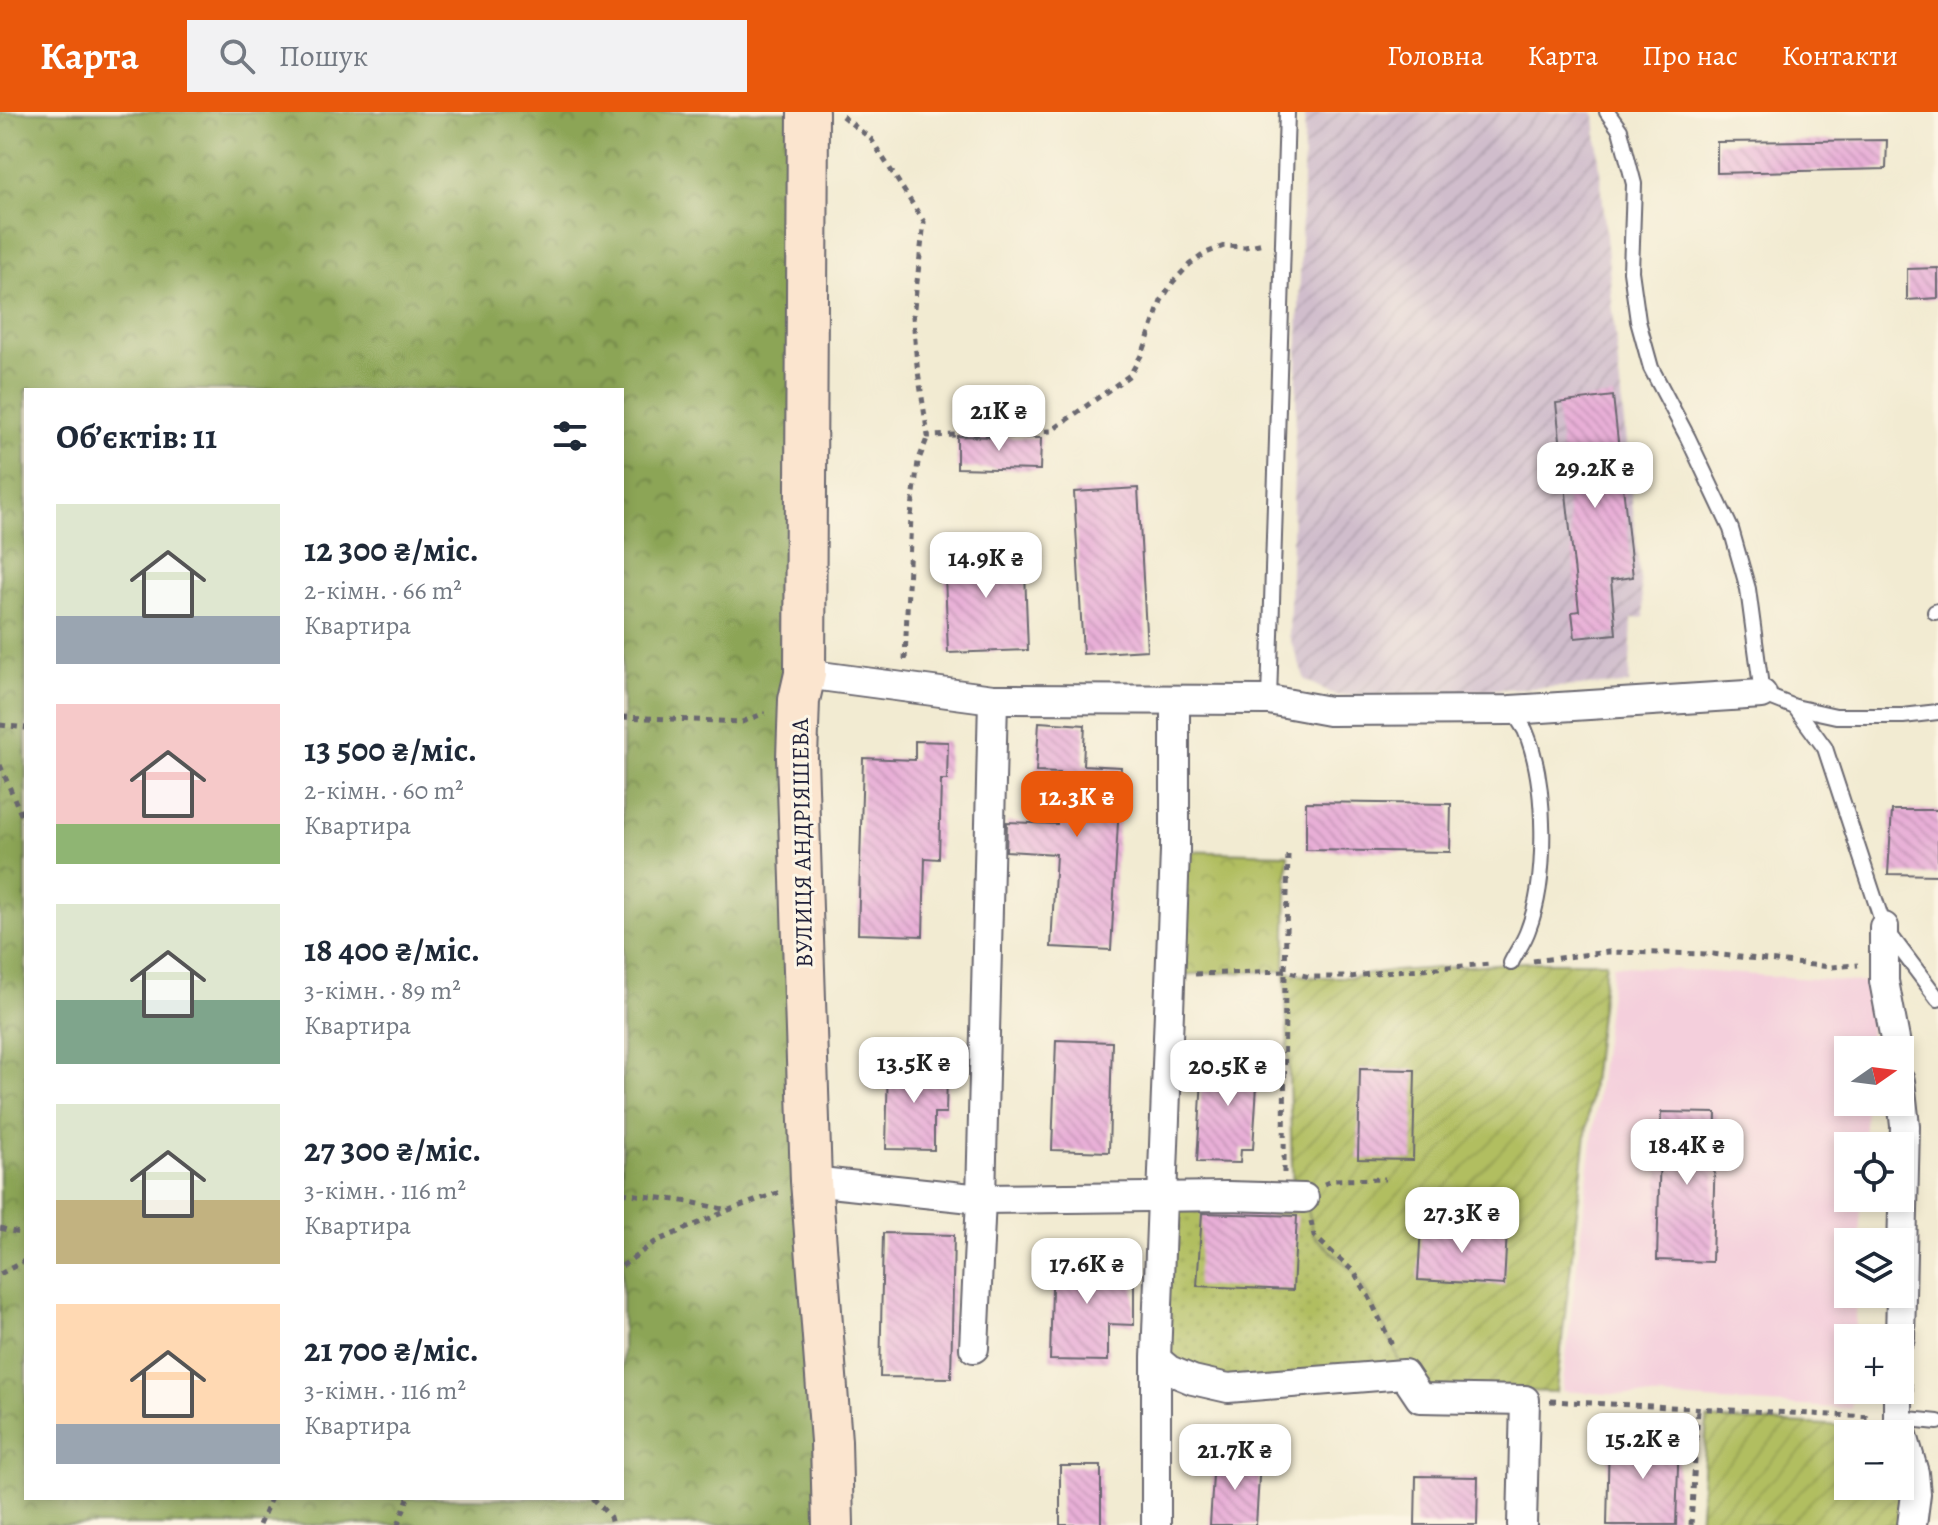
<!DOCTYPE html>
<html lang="uk">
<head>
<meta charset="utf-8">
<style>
	:root { --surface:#fff; --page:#f2f2f3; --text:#1f2937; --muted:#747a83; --accent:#ea580c }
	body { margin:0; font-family:Alegreya,serif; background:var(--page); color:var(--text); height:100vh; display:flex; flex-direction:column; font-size:30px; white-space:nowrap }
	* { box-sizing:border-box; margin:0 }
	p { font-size:26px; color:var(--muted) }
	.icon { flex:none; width:44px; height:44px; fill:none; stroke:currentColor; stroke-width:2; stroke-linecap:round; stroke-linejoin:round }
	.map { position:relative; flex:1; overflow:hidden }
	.panel { position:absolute; left:24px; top:276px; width:600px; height:1112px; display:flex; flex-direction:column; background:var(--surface); border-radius:0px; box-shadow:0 4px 12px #0003 }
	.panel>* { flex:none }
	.needle { width:52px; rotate:76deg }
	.tools { position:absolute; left:1834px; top:924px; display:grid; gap:16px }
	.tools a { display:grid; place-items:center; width:80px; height:80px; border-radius:0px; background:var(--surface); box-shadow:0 4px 12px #0003; font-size:40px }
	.price { position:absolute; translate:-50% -68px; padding:0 18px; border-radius:16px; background:#fff; color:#222; font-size:26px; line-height:52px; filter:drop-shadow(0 2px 4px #0008) }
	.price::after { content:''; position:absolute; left:50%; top:48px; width:24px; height:18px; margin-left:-12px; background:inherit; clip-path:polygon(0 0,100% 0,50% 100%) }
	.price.current { background:var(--accent); color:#fff }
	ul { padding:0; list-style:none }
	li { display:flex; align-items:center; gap:24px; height:200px; padding:0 32px }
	li span { display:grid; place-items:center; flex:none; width:224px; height:160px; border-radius:0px; color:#555 }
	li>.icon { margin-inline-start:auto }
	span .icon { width:96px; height:96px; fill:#fffc; stroke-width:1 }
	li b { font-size:34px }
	h2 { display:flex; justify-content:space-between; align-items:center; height:96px; padding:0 32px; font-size:34px }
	header { display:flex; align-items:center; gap:48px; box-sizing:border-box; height:112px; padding:0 40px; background:var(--accent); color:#fff }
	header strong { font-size:38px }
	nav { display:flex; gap:44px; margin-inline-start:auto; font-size:28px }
	.search { width:560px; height:72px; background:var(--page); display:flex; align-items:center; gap:20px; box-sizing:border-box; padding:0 28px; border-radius:0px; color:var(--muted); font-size:30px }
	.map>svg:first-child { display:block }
	.built { fill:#f4cfdc }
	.industrial { fill:url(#industrial-furrows) }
	.grass { fill:url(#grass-dots); stroke:#6a704e; stroke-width:2 }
	.forest { fill:url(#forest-crowns); stroke:#576448; stroke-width:2; fill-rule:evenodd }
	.park { fill:url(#park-crowns); stroke:#6a704e; stroke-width:2 }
	.garden { fill:url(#garden-furrows); stroke:#6a704e; stroke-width:2 }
	.building { fill:url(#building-back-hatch) }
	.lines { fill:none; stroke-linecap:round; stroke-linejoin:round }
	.lane-casing { stroke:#6b6870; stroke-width:18 }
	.street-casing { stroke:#6b6870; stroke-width:32 }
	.secondary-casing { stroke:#6b6870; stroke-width:44 }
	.path { stroke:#6b6870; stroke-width:5; stroke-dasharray:6 6; stroke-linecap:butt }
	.lane { stroke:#fff; stroke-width:14 }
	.street { stroke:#fff; stroke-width:28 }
	.secondary { stroke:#fbe5cf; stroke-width:40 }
	.labels { text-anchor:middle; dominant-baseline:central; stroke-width:6; stroke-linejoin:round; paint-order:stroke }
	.street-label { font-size:24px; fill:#22223b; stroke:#fcf5e5 }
</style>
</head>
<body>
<header>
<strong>Карта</strong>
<div class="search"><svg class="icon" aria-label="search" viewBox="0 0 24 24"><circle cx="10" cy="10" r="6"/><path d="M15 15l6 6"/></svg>Пошук</div>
<nav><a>Головна</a><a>Карта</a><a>Про нас</a><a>Контакти</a></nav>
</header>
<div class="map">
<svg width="1938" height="1413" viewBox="0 0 1938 1413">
	<defs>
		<pattern id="industrial-furrows" width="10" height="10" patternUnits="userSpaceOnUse" patternTransform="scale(2)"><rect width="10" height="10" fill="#d0bdcc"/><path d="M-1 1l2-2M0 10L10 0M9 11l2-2" fill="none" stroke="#b2a2b0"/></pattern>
		<pattern id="grass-dots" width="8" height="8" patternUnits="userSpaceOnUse" patternTransform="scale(2)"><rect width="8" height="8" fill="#b1be60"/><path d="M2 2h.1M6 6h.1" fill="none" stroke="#98a354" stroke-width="1.8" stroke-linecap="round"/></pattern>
		<pattern id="forest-crowns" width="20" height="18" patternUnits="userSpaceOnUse" patternTransform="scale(2)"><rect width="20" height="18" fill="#8ca556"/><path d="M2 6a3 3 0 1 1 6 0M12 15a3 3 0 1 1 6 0" fill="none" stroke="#728648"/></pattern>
		<pattern id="park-crowns" width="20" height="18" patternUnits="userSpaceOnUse" patternTransform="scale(2)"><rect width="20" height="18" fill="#b1be60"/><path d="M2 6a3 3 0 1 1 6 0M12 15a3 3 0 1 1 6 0" fill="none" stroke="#98a354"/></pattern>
		<pattern id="garden-furrows" width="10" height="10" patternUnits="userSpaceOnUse" patternTransform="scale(2)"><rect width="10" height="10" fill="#b1be60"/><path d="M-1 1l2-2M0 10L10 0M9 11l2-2" fill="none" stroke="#98a354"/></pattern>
		<pattern id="building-back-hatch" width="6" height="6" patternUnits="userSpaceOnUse" patternTransform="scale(2)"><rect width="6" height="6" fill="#e8afd7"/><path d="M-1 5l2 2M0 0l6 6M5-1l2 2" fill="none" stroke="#c796b9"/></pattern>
	</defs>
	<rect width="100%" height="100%" fill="#fcf5e5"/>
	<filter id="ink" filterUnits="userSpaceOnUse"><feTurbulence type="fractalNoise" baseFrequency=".0125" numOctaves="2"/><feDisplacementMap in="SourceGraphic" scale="16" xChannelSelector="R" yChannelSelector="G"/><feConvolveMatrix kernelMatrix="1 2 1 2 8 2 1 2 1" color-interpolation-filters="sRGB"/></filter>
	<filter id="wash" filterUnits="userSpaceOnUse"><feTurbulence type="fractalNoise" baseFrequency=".006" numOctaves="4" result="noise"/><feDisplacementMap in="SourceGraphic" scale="32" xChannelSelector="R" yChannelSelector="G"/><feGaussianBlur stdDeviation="1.8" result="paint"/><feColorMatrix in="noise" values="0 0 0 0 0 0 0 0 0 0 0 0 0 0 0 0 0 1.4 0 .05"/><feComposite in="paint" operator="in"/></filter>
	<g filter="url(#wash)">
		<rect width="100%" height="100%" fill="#f2ebd2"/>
		<path class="built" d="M 1613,853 L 1872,871 L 1869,938 L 1848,938 L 1848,990 L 1866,990 L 1864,1034 L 1848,1034 L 1848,1086 L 1861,1086 L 1859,1130 L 1848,1130 L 1848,1182 L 1857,1182 L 1855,1226 L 1848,1226 L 1848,1278 L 1852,1278 L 1851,1297 L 1562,1279 Z"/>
		<path class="industrial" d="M 1305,0 L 1593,0 L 1595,4 L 1619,264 L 1644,505 L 1632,507 L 1629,572 L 1336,584 L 1305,568 L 1289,524 Z"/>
		<path class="grass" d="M 1162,1085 L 1304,1086 L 1314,1124 L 1354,1160 L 1369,1185 L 1388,1222 L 1404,1262 L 1228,1276 L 1169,1258 Z"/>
		<path class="forest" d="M 0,0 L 808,0 L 805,562 L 832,1413 L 0,1413 ZM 26,278 L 622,278 L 622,1386 L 26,1386 Z"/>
		<path class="park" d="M 1175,739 L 1288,742 L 1285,859 L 1170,863 Z"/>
		<g class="garden">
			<path d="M 1524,850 L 1606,850 L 1556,1280 L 1420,1277 L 1404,1262 L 1388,1222 L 1369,1185 L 1354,1160 L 1314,1124 L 1304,1087 L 1293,1080 L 1285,859 L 1310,865 L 1351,865 L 1381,860 Z"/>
			<path d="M 1707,1307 L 1891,1316 L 1893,1322 L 1848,1322 L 1848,1374 L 1900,1374 L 1900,1342 L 1911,1373 L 1899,1413 L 1699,1413 Z"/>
		</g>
		<g id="blocks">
			<g class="building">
				<path d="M 1887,28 L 1886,57 L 1717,61 L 1717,30 Z"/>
				<path d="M 1938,156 L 1938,186 L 1907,188 L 1907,157 Z"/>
				<path d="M 1613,284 L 1633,465 L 1611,468 L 1616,522 L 1575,526 L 1572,500 L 1579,499 L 1556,291 Z"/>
				<path d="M 957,324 L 1041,326 L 1040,358 L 957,356 Z"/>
				<path d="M 1138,376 L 1147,538 L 1083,542 L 1074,380 Z"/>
				<path d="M 1024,434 L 1028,538 L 948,541 L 944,437 Z"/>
				<path d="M 1039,610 L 1085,613 L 1083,653 L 1121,655 L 1111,838 L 1051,835 L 1056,742 L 1006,739 L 1007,710 L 1057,712 L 1060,661 L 1036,660 Z"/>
				<path d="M 915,629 L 948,630 L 947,668 L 941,668 L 939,747 L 925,746 L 923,824 L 858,822 L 863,646 L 915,648 Z"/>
				<path d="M 1306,690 L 1451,692 L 1450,740 L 1306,738 Z"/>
				<path d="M 1892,698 L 1938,698 L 1938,763 L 1888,762 Z"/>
				<path d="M 1056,928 L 1112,930 L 1109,1040 L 1052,1038 Z"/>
				<path d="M 1228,937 L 1259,941 L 1253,1037 L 1241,1037 L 1240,1051 L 1197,1050 L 1203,949 L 1227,951 Z"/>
				<path d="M 888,950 L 935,951 L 935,963 L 947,963 L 946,1001 L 934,1001 L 934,1038 L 886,1037 Z"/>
				<path d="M 1360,957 L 1415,958 L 1413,1048 L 1358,1047 Z"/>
				<path d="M 1661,1000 L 1716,1001 L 1712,1150 L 1657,1148 Z"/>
				<path d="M 1202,1101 L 1297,1104 L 1293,1178 L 1197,1174 Z"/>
				<path d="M 1421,1113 L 1507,1119 L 1504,1173 L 1418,1168 Z"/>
				<path d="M 883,1121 L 954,1123 L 951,1266 L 880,1265 Z"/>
				<path d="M 1053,1142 L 1112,1143 L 1111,1162 L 1134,1163 L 1134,1213 L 1108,1212 L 1108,1249 L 1050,1248 Z"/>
				<path d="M 1609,1324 L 1679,1326 L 1676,1413 L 1607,1413 Z"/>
				<path d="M 1214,1346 L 1260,1349 L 1256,1413 L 1210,1413 Z"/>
				<rect x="1060" y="1354" width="41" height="59"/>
				<path d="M 1416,1364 L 1478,1365 L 1477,1413 L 1415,1413 Z"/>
			</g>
		</g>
	</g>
	<g filter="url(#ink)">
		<use href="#blocks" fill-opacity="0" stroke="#6b6870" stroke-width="2"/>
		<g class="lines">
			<g class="lane-casing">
				<g id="lane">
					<path d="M 1607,0 L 1620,18 L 1634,72 L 1631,159 L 1638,209 L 1651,256 L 1688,326 L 1731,417 L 1748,477 L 1762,582 L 1795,595 L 1825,636 L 1884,815 L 1938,887"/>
					<path d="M 1935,500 L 1938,499"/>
					<path d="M 1269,588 L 1287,0"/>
					<path d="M 1795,595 L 1836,604 L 1903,604 L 1938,600"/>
					<path d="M 1511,598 C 1516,604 1521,611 1525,618 C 1547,669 1548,767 1528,818 C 1524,830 1516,840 1511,851"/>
					<path d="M 1898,1306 L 1938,1310"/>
				</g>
			</g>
			<g class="street-casing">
				<g id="street">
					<path d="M 805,562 L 993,587 L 1269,588 L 1329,599 L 1510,598 L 1762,582"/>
					<path d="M 1884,815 L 1884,869 L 1897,938"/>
					<path d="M 811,1069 L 981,1087 L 1228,1084 L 1304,1086"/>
					<path d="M 1900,1226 L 1905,1014 L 1900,969"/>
					<path d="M 974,1236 L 981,1087 L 993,587"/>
					<path d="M 1156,1247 L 1169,1258 L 1193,1268 L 1228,1276 L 1404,1262 L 1420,1286 L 1525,1288 L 1522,1413"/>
					<path d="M 1898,1278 L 1898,1306 L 1914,1361 L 1916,1382 L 1912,1413"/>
					<path d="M 1156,1413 L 1156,1247 L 1175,739 L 1175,588"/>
				</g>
			</g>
			<g class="secondary-casing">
				<path id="secondary" d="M 808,0 L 805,562 L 799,588 L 797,646 L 811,1069 L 831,1329 L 833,1413"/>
			</g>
			<g class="path">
				<path d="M 842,4 L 871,27 L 924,110 L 913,204 L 917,253 L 928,324 L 1051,319 L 1130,263 L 1143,240 L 1161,189 L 1173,170 L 1190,152 L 1206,141 L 1224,134 L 1245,135 L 1264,131"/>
				<path d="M 905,548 L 911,404 L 918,350 L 928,324"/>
				<path d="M 622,605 L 742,610 L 765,601"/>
				<path d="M 0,613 L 26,616"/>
				<path d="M 0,653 L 26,714"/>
				<path d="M 1533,849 L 1608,840 L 1712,842 L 1831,855 L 1858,853"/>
				<path d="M 1195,862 L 1285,859 L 1310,865 L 1351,865 L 1381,860 L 1491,852"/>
				<path d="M 1284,1061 L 1285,859 L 1288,742"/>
				<path d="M 1324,1072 L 1335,1068 L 1385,1067"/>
				<path d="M 622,1081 L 690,1090 L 728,1098"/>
				<path d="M 1311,1109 L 1314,1124 L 1354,1160 L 1369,1185 L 1393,1235"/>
				<path d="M 0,1116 L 26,1123"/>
				<path d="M 622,1154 L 655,1130 L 729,1098 L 780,1080"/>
				<path d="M 0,1162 L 26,1148"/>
				<path d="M 1550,1289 L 1872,1305"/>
				<path d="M 593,1386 L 610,1405 L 612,1413"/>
				<path d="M 259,1413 L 271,1386"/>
				<path d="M 398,1413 L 408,1386"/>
				<path d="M 1691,1413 L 1698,1298"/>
			</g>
			<use href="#lane" class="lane"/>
			<use href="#street" class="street"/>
			<use href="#secondary" class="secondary"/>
		</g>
	</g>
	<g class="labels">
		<g class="street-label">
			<text transform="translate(802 731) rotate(-91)">ВУЛИЦЯ АНДРІЯШЕВА</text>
		</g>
	</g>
</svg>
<div class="tools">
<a><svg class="needle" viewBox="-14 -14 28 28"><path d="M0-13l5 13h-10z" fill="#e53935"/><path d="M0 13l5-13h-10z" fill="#747a83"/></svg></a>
<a><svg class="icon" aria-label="locate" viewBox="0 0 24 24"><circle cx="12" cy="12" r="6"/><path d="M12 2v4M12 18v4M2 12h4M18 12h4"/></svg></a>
<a><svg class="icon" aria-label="layers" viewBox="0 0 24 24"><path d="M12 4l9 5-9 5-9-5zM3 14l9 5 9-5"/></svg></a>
<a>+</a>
<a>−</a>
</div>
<b class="price" style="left:999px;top:341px">21K ₴</b>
<b class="price" style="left:1595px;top:398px">29.2K ₴</b>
<b class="price" style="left:986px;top:488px">14.9K ₴</b>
<b class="price current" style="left:1077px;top:727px">12.3K ₴</b>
<b class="price" style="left:914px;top:993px">13.5K ₴</b>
<b class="price" style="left:1228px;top:996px">20.5K ₴</b>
<b class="price" style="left:1687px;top:1075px">18.4K ₴</b>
<b class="price" style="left:1462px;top:1143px">27.3K ₴</b>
<b class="price" style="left:1087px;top:1194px">17.6K ₴</b>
<b class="price" style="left:1643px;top:1369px">15.2K ₴</b>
<b class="price" style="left:1235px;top:1380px">21.7K ₴</b>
<section class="panel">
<h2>Об’єктів: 11<svg class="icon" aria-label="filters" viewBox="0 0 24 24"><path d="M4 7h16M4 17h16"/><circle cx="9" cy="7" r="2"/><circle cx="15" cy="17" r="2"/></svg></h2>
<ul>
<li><span style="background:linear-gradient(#dfe7d0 70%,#9aa5b1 0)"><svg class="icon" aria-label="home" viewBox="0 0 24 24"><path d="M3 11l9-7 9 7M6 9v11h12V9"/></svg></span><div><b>12 300 ₴/міс.</b><p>2-кімн. · 66 m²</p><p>Квартира</p></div></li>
<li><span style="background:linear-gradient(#f6c9c9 75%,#8fb573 0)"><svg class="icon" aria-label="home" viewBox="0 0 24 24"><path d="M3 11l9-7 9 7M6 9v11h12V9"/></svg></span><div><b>13 500 ₴/міс.</b><p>2-кімн. · 60 m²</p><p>Квартира</p></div></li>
<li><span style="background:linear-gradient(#dfe7d0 60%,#7fa58c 0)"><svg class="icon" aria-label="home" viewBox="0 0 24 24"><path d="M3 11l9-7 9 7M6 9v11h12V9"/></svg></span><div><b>18 400 ₴/міс.</b><p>3-кімн. · 89 m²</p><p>Квартира</p></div></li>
<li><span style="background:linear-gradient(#dfe7d0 60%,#c2b280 0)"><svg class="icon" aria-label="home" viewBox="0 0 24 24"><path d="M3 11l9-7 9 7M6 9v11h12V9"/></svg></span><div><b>27 300 ₴/міс.</b><p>3-кімн. · 116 m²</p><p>Квартира</p></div></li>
<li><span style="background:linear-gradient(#ffd9b3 75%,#9aa5b1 0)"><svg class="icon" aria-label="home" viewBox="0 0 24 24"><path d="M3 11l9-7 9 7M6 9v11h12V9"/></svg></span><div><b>21 700 ₴/міс.</b><p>3-кімн. · 116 m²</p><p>Квартира</p></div></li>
</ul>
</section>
</div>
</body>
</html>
